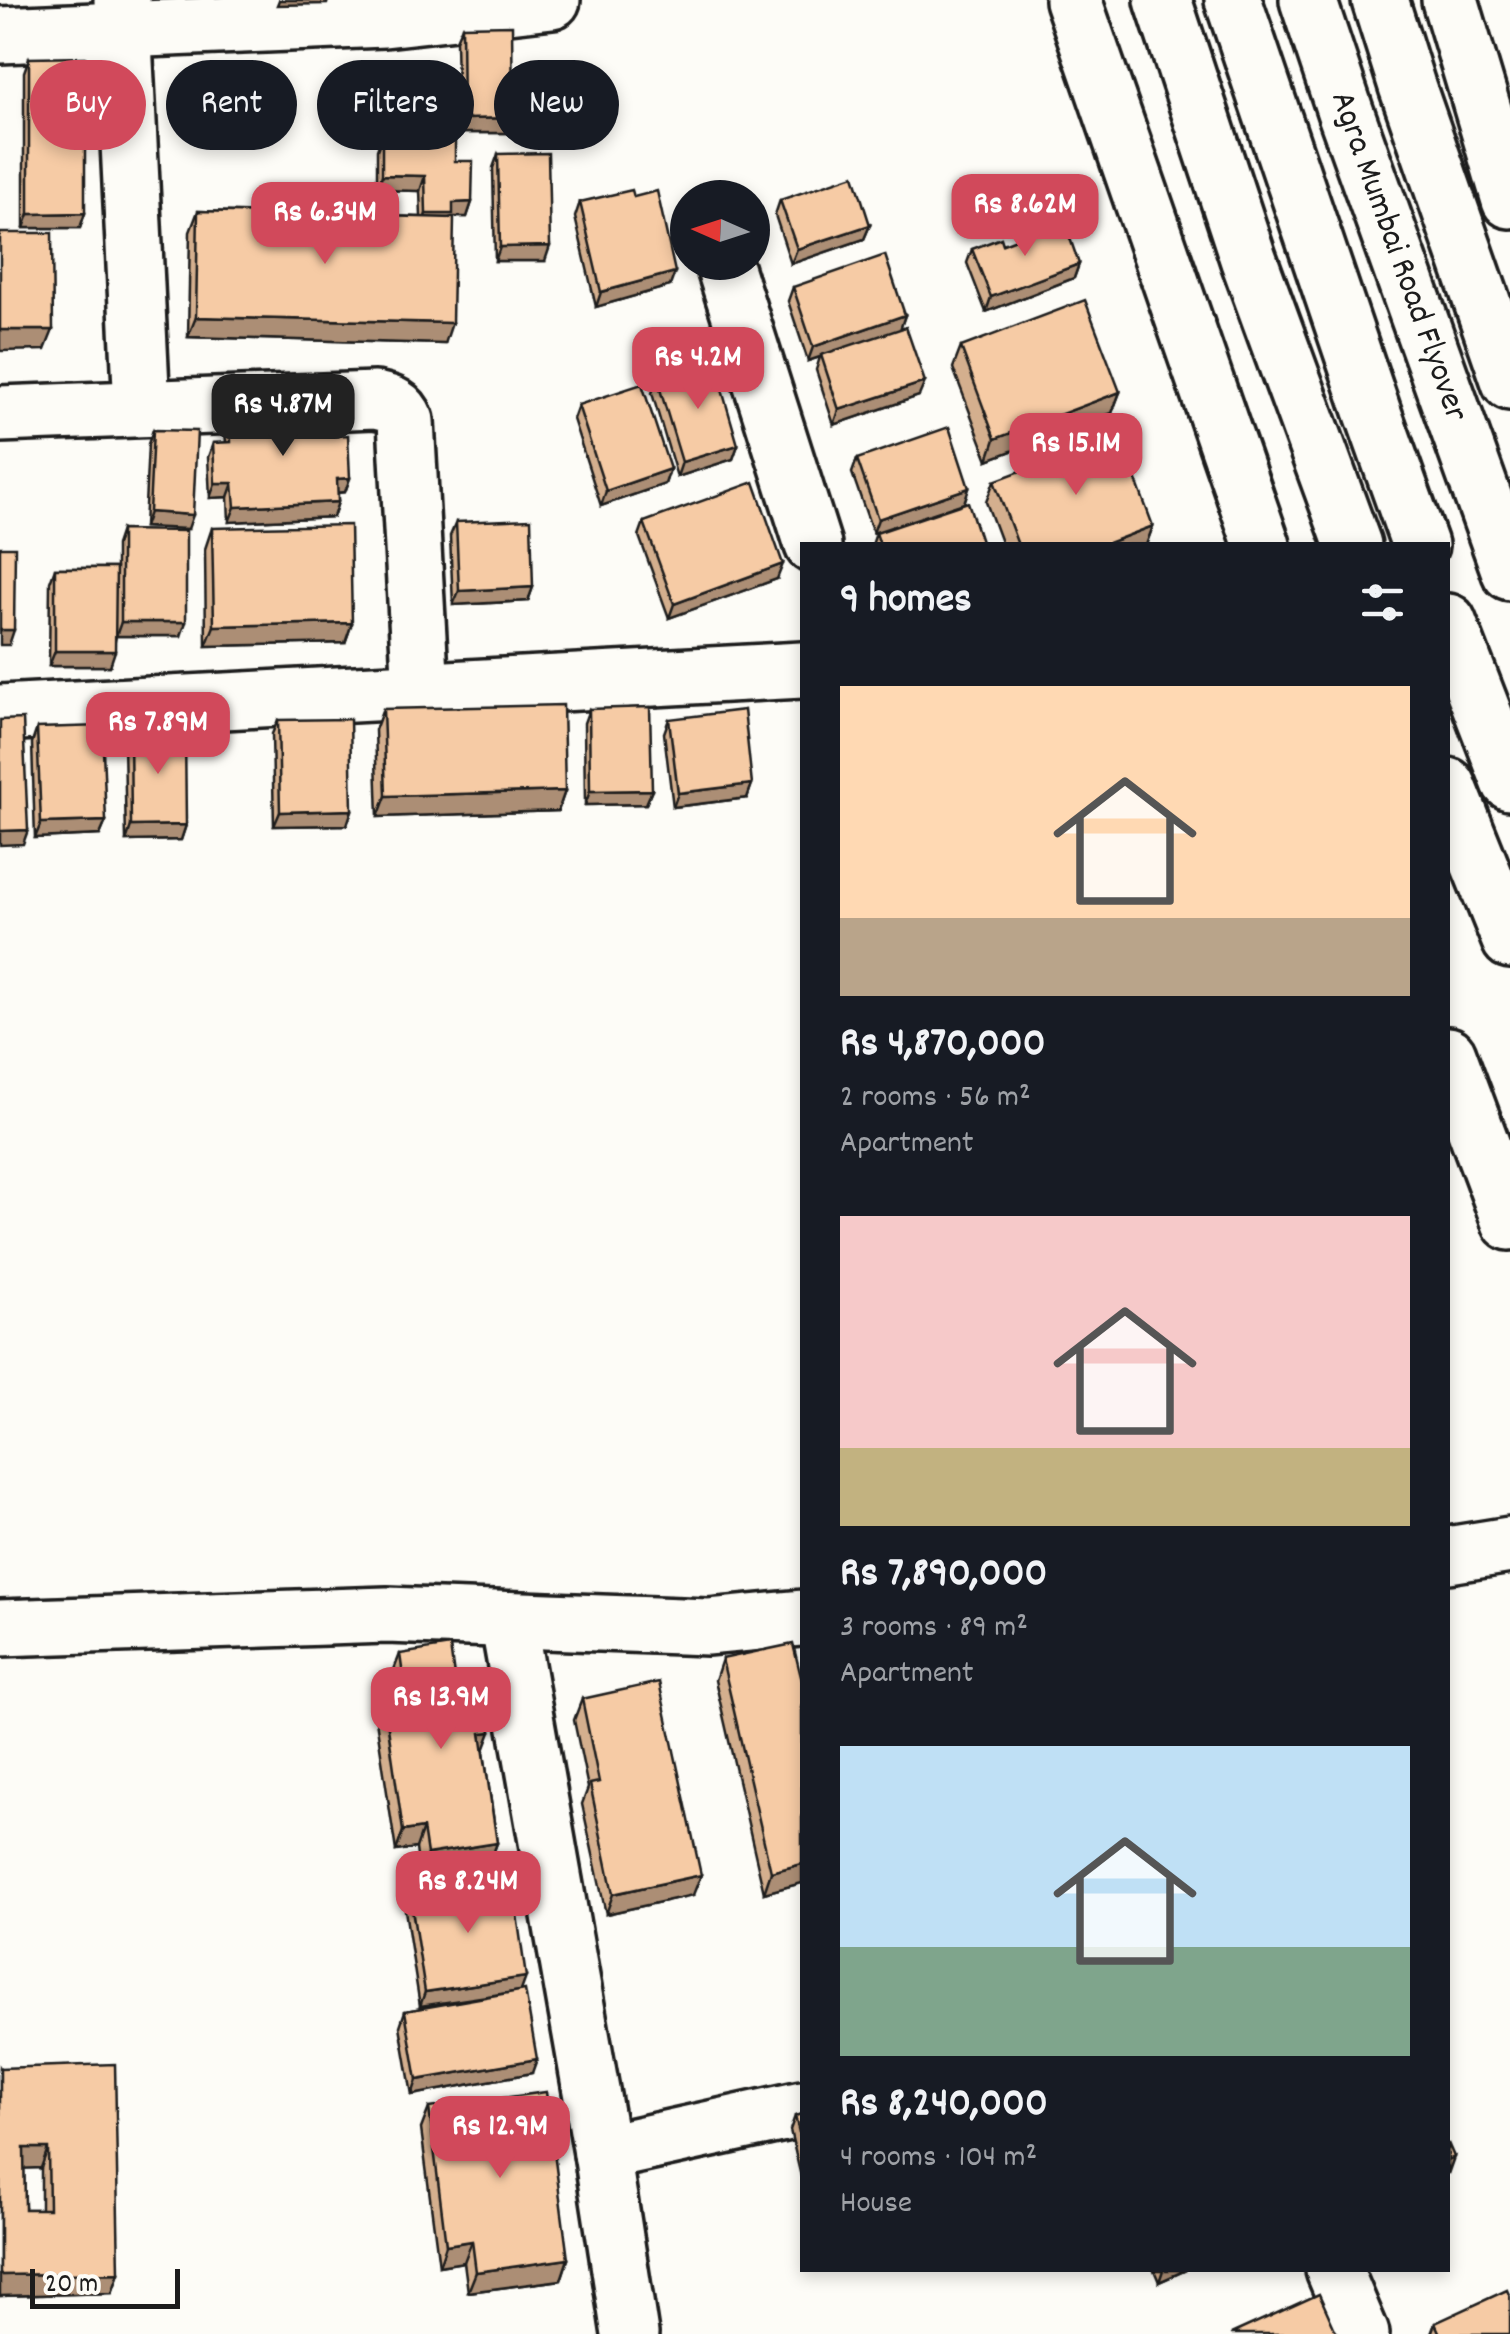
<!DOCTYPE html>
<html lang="en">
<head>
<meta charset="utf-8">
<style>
	:root { --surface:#171b24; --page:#20242c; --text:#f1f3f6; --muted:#9ea1a6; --accent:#d1495b }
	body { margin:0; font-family:Dekko,sans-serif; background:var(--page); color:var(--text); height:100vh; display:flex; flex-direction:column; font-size:38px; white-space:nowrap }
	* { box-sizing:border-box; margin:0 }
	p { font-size:32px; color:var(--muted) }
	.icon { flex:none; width:55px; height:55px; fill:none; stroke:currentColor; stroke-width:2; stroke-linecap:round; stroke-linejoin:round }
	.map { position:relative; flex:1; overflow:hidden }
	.side { position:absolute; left:800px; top:542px; width:650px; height:1730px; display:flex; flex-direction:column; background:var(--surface); border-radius:0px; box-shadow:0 5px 15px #0003 }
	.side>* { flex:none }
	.top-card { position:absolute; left:30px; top:60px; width:620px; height:90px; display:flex; gap:20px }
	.needle { width:65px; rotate:273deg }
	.tools { position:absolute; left:670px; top:180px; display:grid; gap:20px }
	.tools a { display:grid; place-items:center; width:100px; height:100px; border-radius:50%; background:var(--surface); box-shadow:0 5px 15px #0003; font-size:50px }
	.scale { position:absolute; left:30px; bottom:25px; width:150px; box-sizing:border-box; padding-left:10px; border:5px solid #1c1c1c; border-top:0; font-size:28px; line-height:35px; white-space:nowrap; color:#1c1c1c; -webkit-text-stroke:8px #fdfcf7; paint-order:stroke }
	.price { position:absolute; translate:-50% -85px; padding:0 22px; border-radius:20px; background:var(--accent); color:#fff; font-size:32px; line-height:65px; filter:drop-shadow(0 2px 5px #0008) }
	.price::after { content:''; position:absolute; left:50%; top:60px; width:30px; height:22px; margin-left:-15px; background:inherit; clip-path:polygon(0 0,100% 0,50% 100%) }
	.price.on { background:#222; color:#fff }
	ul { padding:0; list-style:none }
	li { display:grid; align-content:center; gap:20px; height:530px; padding:0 40px }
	li span { display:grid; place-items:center; height:310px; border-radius:0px; color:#555 }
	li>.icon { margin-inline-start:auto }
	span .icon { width:180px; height:180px; fill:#fffc; stroke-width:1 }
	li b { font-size:42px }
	h2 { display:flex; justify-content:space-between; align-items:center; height:120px; padding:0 40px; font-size:42px }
	.tag { padding:0 35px; border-radius:45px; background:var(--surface); box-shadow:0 5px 15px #0003; font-size:35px; line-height:90px }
	.tag.on { background:var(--accent); color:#fff }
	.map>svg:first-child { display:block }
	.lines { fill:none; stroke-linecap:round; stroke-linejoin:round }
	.minor-casing { stroke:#1c1c1c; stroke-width:62 }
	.tertiary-casing { stroke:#1c1c1c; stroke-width:62 }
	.primary-casing { stroke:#1c1c1c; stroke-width:62 }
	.motorway-casing { stroke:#1c1c1c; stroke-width:62 }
	.minor { stroke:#fdfcf7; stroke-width:55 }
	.tertiary { stroke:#fdfcf7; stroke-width:55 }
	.primary { stroke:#fdfcf7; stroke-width:55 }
	.motorway { stroke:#fdfcf7; stroke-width:55 }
	.wall { fill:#d4af8e; stroke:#1c1c1c; stroke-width:2.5; fill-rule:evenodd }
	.shaded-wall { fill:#ac8e74; stroke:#1c1c1c; stroke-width:2.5 }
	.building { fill:#f6cba5; stroke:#1c1c1c; stroke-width:2.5; fill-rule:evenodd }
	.labels { text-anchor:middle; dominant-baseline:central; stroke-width:9; stroke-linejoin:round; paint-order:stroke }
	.street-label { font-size:35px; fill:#1c1c1c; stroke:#fdfcf7 }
</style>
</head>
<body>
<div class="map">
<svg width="1510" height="2334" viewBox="0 0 1510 2334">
	<rect width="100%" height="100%" fill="#fdfcf7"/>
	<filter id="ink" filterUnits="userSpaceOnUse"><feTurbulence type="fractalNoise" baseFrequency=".01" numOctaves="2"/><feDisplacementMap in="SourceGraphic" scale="20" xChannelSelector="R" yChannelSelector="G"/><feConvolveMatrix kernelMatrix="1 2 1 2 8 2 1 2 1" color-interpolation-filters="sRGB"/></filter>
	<g filter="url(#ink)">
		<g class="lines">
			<g class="minor-casing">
				<g id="minor">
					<path d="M 122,0 L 142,408"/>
					<path d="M 0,35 L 384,19 L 552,0"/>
					<path d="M 723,262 L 813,545"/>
					<path d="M 0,414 L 375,400 C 391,403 400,406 406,421 L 421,691"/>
					<path d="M 0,713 L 802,670"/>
					<path d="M 1448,1555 L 1510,1545"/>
					<path d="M 508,1620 L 602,2153 L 630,2334"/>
					<path d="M 0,1628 L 387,1615 L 708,1627 L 802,1618"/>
					<path d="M 602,2153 L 802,2109"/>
					<path d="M 1334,2270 L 1361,2334"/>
				</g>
			</g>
			<g class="tertiary-casing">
				<g id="tertiary">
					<path d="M 1073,0 L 1262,545"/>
					<path d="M 1450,0 L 1510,200"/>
					<path d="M 1448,1055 L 1510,1222"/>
				</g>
			</g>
			<g class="primary-casing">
				<g id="primary">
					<path d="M 1163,0 L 1248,258 L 1353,545"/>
					<path d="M 1380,0 L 1407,86 L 1510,382"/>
					<path d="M 1448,786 L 1510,940"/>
				</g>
			</g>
			<g class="motorway-casing">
				<g id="motorway">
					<path d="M 1233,0 L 1373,413 L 1420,545"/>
					<path id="s1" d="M 1308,0 L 1345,111 L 1510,572"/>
					<path d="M 1448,622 L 1510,782"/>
				</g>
			</g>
			<use href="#minor" class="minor"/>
			<use href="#tertiary" class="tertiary"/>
			<use href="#primary" class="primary"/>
			<use href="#motorway" class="motorway"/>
		</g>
		<g class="wall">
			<path d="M 462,26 L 507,133 L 458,133 L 456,40 Z"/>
			<path d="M 29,58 L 85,213 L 80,228 L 24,228 L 24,72 Z"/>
			<path d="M 382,136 L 455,161 L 472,202 L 467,217 L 452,217 L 445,344 L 188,337 L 190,232 L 198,211 L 421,217 L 420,191 L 377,190 L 377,150 Z"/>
			<path d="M 498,154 L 545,261 L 495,261 L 493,168 Z"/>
			<path d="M 634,197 L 670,286 L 596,307 L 575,217 L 580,202 Z"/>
			<path d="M 780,200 L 870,225 L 864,239 L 791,264 L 775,215 Z"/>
			<path d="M 1003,244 L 1079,264 L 1074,278 L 986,312 L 967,263 L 972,249 Z"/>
			<path d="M 793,287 L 905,315 L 900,329 L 919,396 L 834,425 L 816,370 L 820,357 L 808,361 L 788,301 Z"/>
			<path d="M 961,347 L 1120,392 L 1112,413 L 988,460 L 953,368 Z"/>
			<path d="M 657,379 L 738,445 L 733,459 L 677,477 L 652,393 Z"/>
			<path d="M 578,405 L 670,469 L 665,484 L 601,506 L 573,419 Z"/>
			<path d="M 230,416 L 335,436 L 350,478 L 345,492 L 338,493 L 338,502 L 333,517 L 229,522 L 228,497 L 210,498 L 208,457 L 213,443 L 226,443 L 225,430 Z"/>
			<path d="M 153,430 L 188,529 L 144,527 L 148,444 Z"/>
			<path d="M 857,459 L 969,488 L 964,503 L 873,533 L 852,473 Z"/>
			<path d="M 994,481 L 1153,526 L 1146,545 L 1002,545 L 986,502 Z"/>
			<path d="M 456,522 L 533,587 L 528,601 L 453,605 L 450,536 Z"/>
			<path d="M 644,522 L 777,579 L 669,618 L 639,536 Z"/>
			<path d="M 212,528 L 352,623 L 345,643 L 206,646 L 205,549 Z"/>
			<path d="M 121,530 L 181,636 L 116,636 L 110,666 L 49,666 L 50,582 L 55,568 L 116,568 L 116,545 Z"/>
			<path d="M 876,533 L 982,545 L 872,545 Z"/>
			<path d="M 383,709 L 565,791 L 558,811 L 378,817 L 375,730 Z"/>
			<path d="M 589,709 L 652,790 L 646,804 L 585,805 L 584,723 Z"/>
			<path d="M 669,719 L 752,784 L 747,798 L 673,807 L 664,733 Z"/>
			<path d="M 278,720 L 352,810 L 347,825 L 274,826 L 272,734 Z"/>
			<path d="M 37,728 L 106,821 L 100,835 L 35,838 L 32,743 Z"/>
			<path d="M 130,729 L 186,825 L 181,840 L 126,841 L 124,743 Z"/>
			<path d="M 400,1654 L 454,1676 L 484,1752 L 497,1843 L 489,1864 L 419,1875 L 416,1848 L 396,1851 L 374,1707 L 382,1686 L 394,1684 L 392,1675 Z"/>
			<path d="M 722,1659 L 802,1883 L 764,1893 L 715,1680 Z"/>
			<path d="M 582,1699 L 693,1895 L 606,1914 L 582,1804 L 588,1788 L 574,1720 Z"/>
			<path d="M 410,1896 L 521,1991 L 532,2073 L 412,2095 L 400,2026 L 405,2011 L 506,1993 L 420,2006 L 405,1910 Z"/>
			<path d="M 0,2068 L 119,2273 L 112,2293 L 0,2296 ZM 24,2168 L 41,2168 L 41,2209 L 25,2209 Z"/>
			<path d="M 429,2108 L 568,2259 L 561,2280 L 468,2292 L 464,2262 L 439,2266 L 421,2129 Z"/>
			<path d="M 802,2114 L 802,2181 L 790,2130 L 795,2116 Z"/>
			<path d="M 1154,2270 L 1186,2270 L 1159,2282 Z"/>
			<path d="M 1435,2323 L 1510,2334 L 1431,2334 Z"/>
		</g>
		<g class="shaded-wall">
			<path d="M 279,0 L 328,0 L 327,4 L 277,5 Z"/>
			<path d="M 513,118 L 507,133 L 458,133 L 463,119 Z"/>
			<path d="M 382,175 L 425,176 L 420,191 L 377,190 Z"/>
			<path d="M 472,202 L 467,217 L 452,217 L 421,228 L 426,214 L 453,203 Z"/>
			<path d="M 85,213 L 80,228 L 24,228 L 29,214 Z"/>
			<path d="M 870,225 L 864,239 L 791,264 L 797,249 Z"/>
			<path d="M 550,246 L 545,261 L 495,261 L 500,247 Z"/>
			<path d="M 1079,264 L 1074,278 L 986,312 L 991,297 Z"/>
			<path d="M 675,272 L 670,286 L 596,307 L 601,292 Z"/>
			<path d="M 905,315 L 900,330 L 808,361 L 813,347 Z"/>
			<path d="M 196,317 L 452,323 L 445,344 L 188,337 Z"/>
			<path d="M 0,330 L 53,330 L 45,350 L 0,351 Z"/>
			<path d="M 925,382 L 919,396 L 834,425 L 839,410 Z"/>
			<path d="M 1120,392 L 1112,413 L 988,460 L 995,439 Z"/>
			<path d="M 738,445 L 733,459 L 677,477 L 682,462 Z"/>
			<path d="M 670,469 L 665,484 L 601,506 L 606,491 Z"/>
			<path d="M 350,478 L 345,492 L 332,493 L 337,479 Z"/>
			<path d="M 215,483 L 233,483 L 228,497 L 210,498 Z"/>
			<path d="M 969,488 L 964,503 L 873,533 L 878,519 Z"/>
			<path d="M 338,502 L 333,517 L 229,522 L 235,507 Z"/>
			<path d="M 149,512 L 193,515 L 188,529 L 144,527 Z"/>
			<path d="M 1153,526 L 1146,545 L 1103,545 Z"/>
			<path d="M 783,564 L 777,579 L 669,618 L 674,604 Z"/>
			<path d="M 533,587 L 528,601 L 453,605 L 459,591 Z"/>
			<path d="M 121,622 L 186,622 L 181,636 L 116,636 Z"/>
			<path d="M 352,623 L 345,643 L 206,646 L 214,626 Z"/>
			<path d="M 0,630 L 14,630 L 9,645 L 0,645 Z"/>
			<path d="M 55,651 L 115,651 L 110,666 L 49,666 Z"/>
			<path d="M 752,784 L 747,798 L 673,807 L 678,793 Z"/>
			<path d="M 652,790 L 646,804 L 585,805 L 590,791 Z"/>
			<path d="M 565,791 L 558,811 L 378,817 L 386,796 Z"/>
			<path d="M 352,810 L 347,825 L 274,826 L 280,812 Z"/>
			<path d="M 106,821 L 100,835 L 35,838 L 41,823 Z"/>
			<path d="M 186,825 L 181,840 L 126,841 L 131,826 Z"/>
			<path d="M 28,830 L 23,844 L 0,845 L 0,831 Z"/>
			<path d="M 491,1732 L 483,1753 L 481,1733 Z"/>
			<path d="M 423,1828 L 416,1848 L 396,1851 L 403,1831 Z"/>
			<path d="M 497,1843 L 489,1864 L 419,1875 L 427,1854 Z"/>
			<path d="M 802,1864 L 802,1883 L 764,1893 L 771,1872 Z"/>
			<path d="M 701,1875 L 693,1895 L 606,1914 L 613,1894 Z"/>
			<path d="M 526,1977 L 521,1991 L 420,2006 L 425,1992 Z"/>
			<path d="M 537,2059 L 532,2073 L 412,2095 L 417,2080 Z"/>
			<path d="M 24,2148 L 48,2148 L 41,2168 L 16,2169 Z"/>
			<path d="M 1454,2157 L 1448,2174 L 1448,2160 Z"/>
			<path d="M 472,2241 L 464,2262 L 439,2266 L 446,2245 Z"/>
			<path d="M 568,2259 L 561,2280 L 468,2292 L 476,2272 Z"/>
			<path d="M 1163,2270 L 1186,2270 L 1159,2282 Z"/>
			<path d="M 119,2273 L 112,2293 L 0,2296 L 0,2275 Z"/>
		</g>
		<g class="building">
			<path d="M 512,25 L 513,118 L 463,119 L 462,26 Z"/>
			<path d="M 85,57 L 85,213 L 29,214 L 29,58 Z"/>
			<path d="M 382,136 L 455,136 L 455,161 L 473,161 L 472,202 L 453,203 L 453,214 L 426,214 L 425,176 L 382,175 Z"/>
			<path d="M 548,153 L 550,246 L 500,247 L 498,154 Z"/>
			<path d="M 854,175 L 870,225 L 797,249 L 780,200 Z"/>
			<path d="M 632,190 L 634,197 L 657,191 L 675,272 L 601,292 L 580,202 Z"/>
			<path d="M 198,211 L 454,218 L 452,323 L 196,317 Z"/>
			<path d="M 1064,221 L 1079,264 L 991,297 L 972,249 L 1001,238 L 1003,244 Z"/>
			<path d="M 0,233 L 52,233 L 53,330 L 0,330 Z"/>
			<path d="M 885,255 L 905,315 L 813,347 L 793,287 Z"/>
			<path d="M 1085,300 L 1120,392 L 995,439 L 961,347 Z"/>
			<path d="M 906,327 L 925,382 L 839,410 L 821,355 Z"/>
			<path d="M 714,362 L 738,445 L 682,462 L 657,379 Z"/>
			<path d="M 642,384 L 670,469 L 606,491 L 578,405 Z"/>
			<path d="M 334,411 L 335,436 L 348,435 L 350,478 L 337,479 L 338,502 L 235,507 L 233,483 L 215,483 L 213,443 L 231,442 L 230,416 Z"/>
			<path d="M 949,427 L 969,488 L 878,519 L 857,459 Z"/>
			<path d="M 153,430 L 197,431 L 193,515 L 149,512 Z"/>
			<path d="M 1119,434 L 1153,526 L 1103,545 L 1018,545 L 994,481 Z"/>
			<path d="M 754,482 L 783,564 L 674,604 L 644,522 Z"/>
			<path d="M 968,502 L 982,545 L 880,545 L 876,533 Z"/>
			<path d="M 531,519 L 533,587 L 459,591 L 456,522 Z"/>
			<path d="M 350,525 L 352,623 L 214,626 L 212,528 Z"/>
			<path d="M 121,530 L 186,531 L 186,622 L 121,622 Z"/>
			<path d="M 0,547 L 15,547 L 14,630 L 0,630 Z"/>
			<path d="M 55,568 L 116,568 L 115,651 L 55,651 Z"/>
			<path d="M 563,705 L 565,791 L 386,796 L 383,709 Z"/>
			<path d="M 650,707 L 652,790 L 590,791 L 589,709 Z"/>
			<path d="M 744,710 L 752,784 L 678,793 L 669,719 Z"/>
			<path d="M 23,719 L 28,830 L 0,831 L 0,720 Z"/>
			<path d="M 350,719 L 352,810 L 280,812 L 278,720 Z"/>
			<path d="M 102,726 L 106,821 L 41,823 L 37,728 Z"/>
			<path d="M 185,728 L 186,825 L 131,826 L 130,729 Z"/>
			<path d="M 793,1644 L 802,1681 L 802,1864 L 771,1872 L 722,1659 Z"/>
			<path d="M 450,1646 L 454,1676 L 482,1671 L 491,1732 L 481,1733 L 497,1843 L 427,1854 L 423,1828 L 403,1831 L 382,1686 L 404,1683 L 400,1654 Z"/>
			<path d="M 659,1682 L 701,1875 L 613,1894 L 590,1784 L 599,1782 L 582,1699 Z"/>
			<path d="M 512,1880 L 526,1977 L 425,1992 L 410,1896 Z"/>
			<path d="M 525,1990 L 537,2059 L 417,2080 L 405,2011 Z"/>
			<path d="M 115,2064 L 119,2273 L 0,2275 L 0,2068 ZM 24,2148 L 48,2148 L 49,2209 L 25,2209 Z"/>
			<path d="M 546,2092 L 568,2259 L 476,2272 L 472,2241 L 446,2245 L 429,2108 Z"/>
			<path d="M 802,2114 L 802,2145 L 795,2116 Z"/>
			<path d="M 1448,2143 L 1454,2157 L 1448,2160 Z"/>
			<path d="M 1507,2290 L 1510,2297 L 1510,2334 L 1440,2334 L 1435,2323 Z"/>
			<path d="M 1319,2294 L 1337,2334 L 1231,2334 Z"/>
		</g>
	</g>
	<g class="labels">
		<g class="street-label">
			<text stroke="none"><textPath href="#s1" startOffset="272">Agra Mumbai Road Flyover</textPath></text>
		</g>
	</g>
</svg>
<div class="tools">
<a><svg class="needle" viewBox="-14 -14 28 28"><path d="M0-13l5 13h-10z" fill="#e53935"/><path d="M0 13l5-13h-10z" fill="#9ea1a6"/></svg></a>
</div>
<div class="scale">20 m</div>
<b class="price" style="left:1025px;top:259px">Rs 8.62M</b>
<b class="price" style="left:325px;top:267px">Rs 6.34M</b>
<b class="price" style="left:698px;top:412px">Rs 4.2M</b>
<b class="price on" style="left:283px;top:459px">Rs 4.87M</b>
<b class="price" style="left:1076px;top:498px">Rs 15.1M</b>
<b class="price" style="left:158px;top:777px">Rs 7.89M</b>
<b class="price" style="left:441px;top:1752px">Rs 13.9M</b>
<b class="price" style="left:468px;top:1936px">Rs 8.24M</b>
<b class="price" style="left:500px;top:2181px">Rs 12.9M</b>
<div class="top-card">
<a class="tag on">Buy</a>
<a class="tag">Rent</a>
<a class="tag">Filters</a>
<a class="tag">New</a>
</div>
<section class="side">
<h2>9 homes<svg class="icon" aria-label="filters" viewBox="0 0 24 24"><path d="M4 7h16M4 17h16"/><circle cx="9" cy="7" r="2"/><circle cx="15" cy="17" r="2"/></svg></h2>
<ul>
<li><span style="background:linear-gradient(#ffd9b3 75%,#b9a48a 0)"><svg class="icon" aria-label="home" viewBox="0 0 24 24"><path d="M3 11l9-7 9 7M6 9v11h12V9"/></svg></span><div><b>Rs 4,870,000</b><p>2 rooms · 56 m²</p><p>Apartment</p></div></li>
<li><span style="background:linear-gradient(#f6c9c9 75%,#c2b280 0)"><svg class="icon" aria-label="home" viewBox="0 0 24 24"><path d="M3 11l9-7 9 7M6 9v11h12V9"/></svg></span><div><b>Rs 7,890,000</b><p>3 rooms · 89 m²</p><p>Apartment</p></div></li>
<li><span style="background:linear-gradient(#bfe0f5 65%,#7fa58c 0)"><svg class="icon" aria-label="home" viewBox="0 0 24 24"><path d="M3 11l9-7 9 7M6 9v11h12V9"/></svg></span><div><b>Rs 8,240,000</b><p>4 rooms · 104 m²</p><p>House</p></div></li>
</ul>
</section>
</div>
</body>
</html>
